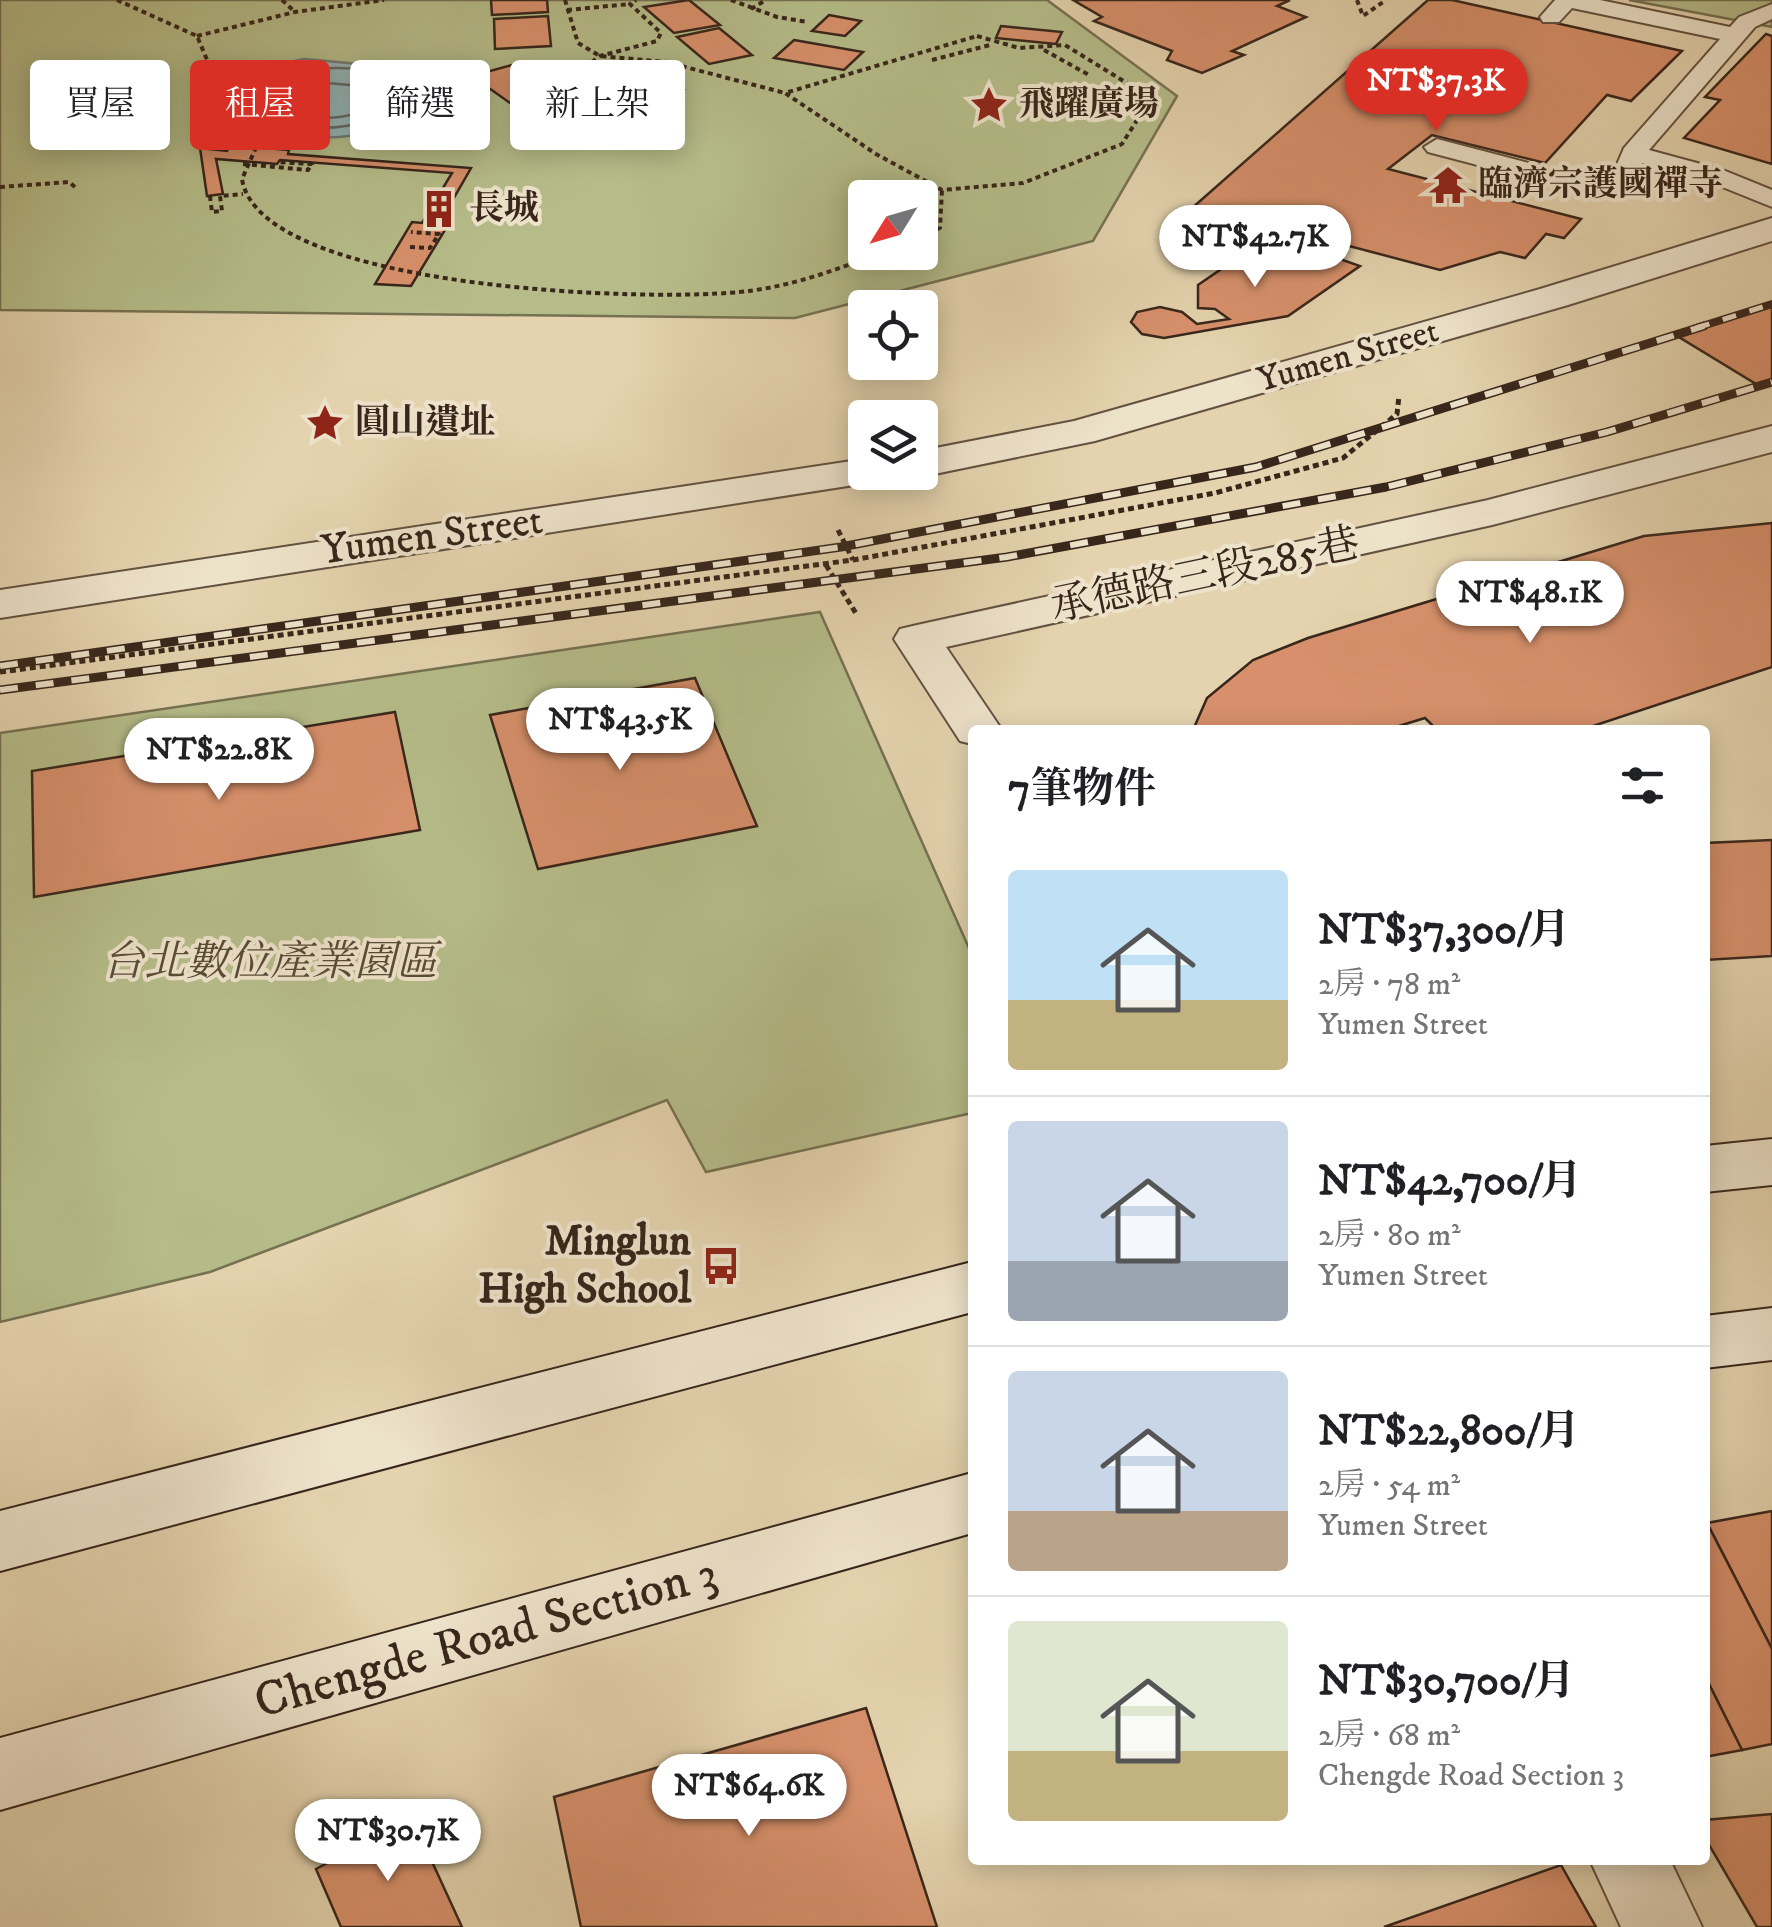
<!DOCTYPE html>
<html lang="zh-TW">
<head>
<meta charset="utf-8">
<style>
	:root { --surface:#fff; --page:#f2f2f2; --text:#202124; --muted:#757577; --line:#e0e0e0; --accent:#d93025 }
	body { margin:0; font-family:"IM FELL DW Pica","Noto Serif TC",serif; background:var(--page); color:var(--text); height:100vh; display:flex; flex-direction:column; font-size:38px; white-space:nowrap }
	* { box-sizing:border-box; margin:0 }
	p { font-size:32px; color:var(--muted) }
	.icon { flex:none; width:55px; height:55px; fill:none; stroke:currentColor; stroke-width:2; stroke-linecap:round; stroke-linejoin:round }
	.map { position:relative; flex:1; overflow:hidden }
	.panel { position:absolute; left:968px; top:725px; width:742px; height:1140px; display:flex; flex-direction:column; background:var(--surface); border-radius:10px; box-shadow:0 5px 25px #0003 }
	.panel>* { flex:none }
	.banner { position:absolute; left:30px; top:60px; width:788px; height:90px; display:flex; gap:20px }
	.needle { width:65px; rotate:233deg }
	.controls { position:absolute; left:848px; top:180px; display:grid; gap:20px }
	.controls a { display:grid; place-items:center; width:90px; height:90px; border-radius:10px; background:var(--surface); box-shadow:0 5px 25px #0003; font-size:50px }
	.price { position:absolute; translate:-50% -85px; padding:0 22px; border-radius:35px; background:#fff; color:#222; font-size:32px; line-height:65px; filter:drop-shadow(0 2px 5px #0008) }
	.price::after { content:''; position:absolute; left:50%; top:60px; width:30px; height:22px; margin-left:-15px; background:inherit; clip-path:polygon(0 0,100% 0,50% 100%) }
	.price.current { background:var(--accent); color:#fff }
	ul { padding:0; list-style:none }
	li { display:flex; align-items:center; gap:30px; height:250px; padding:0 40px }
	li+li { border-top:2px solid var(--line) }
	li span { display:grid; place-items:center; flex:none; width:280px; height:200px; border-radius:10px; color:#555 }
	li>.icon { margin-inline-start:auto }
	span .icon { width:120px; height:120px; fill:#fffc; stroke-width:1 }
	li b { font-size:42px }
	h2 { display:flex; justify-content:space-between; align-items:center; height:120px; padding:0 40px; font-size:42px }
	.pill { padding:0 35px; border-radius:10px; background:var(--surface); box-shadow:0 5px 25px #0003; font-size:35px; line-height:90px }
	.pill.current { background:var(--accent); color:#fff }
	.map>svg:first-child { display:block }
	.green { fill:#b5bc89; stroke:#767152; stroke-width:2.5; fill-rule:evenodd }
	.water { fill:#98b6b4; stroke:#727c77; stroke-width:2.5 }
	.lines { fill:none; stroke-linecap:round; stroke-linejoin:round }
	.shore { stroke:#686e68; stroke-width:2.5 }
	.building { fill:#d7906b; stroke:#38261b; stroke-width:2.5 }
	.lane-casing { stroke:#635140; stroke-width:4 }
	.street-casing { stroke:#635140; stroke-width:4 }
	.secondary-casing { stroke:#38261b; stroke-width:4 }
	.path-far1 { stroke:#38261b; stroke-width:4; stroke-dasharray:5 4; stroke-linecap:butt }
	.path { stroke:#38261b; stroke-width:5; stroke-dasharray:6 4; stroke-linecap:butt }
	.lane { fill:#ede2ca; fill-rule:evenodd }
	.street { fill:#ede2ca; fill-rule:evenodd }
	.secondary { fill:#ede2ca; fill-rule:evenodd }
	.rail-far1-casing { stroke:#38261b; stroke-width:8 }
	.rail-casing { stroke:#38261b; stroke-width:9 }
	.rail-far1 { stroke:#ede2ca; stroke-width:5; stroke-dasharray:14; stroke-linecap:butt }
	.rail { stroke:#ede2ca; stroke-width:6; stroke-dasharray:18; stroke-linecap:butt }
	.labels { text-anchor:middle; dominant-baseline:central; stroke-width:8; stroke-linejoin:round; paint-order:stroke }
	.far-poi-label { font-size:35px; font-weight:bold; fill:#38261b; stroke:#ede2ca; text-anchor:start }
	.far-street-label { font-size:35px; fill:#38261b; stroke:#ede2ca }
	.street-label { font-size:42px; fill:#38261b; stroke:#ede2ca }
	.park-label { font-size:42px; font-style:italic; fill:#574c36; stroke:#ede2ca }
	.poi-label { font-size:42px; font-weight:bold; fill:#38261b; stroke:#ede2ca; text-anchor:end }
	.near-street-label { font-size:50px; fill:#38261b; stroke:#ede2ca }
</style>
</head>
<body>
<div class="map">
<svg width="1772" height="1927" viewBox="0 0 1772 1927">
	<rect width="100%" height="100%" fill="#e4d3ae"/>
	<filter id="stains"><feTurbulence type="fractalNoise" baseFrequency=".002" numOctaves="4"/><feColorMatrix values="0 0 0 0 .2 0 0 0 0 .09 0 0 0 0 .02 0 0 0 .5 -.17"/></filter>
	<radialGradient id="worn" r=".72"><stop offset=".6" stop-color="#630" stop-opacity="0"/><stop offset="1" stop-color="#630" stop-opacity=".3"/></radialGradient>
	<g class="green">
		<path d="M 0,0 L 1047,0 L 1177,96 L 1093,241 L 795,318 L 0,310 ZM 865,198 L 920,198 L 920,252 L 865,252 Z"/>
		<path d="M 1629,0 L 1772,0 L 1772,27 Z"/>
		<path d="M 820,612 L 972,955 L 972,1113 L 706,1172 L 667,1100 L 210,1272 L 0,1322 L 0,733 Z"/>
	</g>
	<path class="water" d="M 304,59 L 393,67 L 416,93 C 406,140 321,142 284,134 L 251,83 L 280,64 Z"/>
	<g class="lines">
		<g class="shore">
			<path d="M 305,69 C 337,68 391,61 404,99 C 372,127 332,132 291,125 L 264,86 L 283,73 Z"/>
			<path d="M 306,81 L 382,88 L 389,96 C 357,121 305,130 281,92 L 287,85 Z"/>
		</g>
	</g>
	<g class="building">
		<path d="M 491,0 L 547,0 L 548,12 L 492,15 Z"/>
		<path d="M 689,0 L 720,25 L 674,33 L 644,7 Z"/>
		<path d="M 1073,0 L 1290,0 L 1277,6 L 1306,17 L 1232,51 L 1244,55 L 1202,73 L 1167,60 L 1172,51 L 1094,21 L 1102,17 Z"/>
		<path d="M 1428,0 L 1452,0 L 1682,51 L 1631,101 L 1607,95 L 1545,163 L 1432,135 L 1388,169 L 1581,219 L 1564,238 L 1546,234 L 1525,258 L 1500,252 L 1440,270 L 1262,223 L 1258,227 L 1191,209 Z"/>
		<path d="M 829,15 L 861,21 L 845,36 L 812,31 Z"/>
		<path d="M 548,16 L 551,46 L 495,49 L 494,19 Z"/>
		<path d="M 1001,26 L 1062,32 L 1056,44 L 996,38 Z"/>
		<path d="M 719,28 L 752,55 L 709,64 L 677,37 Z"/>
		<path d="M 1766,34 L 1772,36 L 1772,164 L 1684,138 L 1720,100 L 1705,97 Z"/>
		<path d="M 794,40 L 863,52 L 844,70 L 774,58 Z"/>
		<path d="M 523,62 L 562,88 L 510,103 L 472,76 Z"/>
		<path d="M 651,69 L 683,89 L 614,109 L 583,89 Z"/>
		<path d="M 557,92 L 579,109 L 535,121 L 512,104 Z"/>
		<path d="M 230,145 L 289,150 L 288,154 L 471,168 L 439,224 L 448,225 L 411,286 L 375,284 L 412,222 L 422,223 L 452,173 L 280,160 L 277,164 L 216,159 L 223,194 L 207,196 L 200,148 L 227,151 Z"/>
		<path d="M 1293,242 L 1315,242 L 1334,247 L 1337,258 L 1360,266 L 1288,316 L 1164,338 L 1142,334 L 1131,322 L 1137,312 L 1160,307 L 1182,312 L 1197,324 L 1229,319 L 1215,309 L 1198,308 L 1198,285 L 1252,248 L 1285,259 L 1282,250 Z"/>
		<path d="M 1772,303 L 1772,383 L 1761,387 L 1674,334 Z"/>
		<path d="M 1772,523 L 1772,667 L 1581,730 L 1437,730 L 1425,718 L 1386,730 L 1193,730 L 1207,698 L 1253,660 L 1308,638 L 1644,536 Z"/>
		<path d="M 695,678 L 757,826 L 538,869 L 490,715 Z"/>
		<path d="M 395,712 L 420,830 L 34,897 L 32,771 Z"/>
		<path d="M 1772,840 L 1772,956 L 1705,960 L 1705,843 Z"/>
		<path d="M 1772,1511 L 1772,1649 L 1707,1523 Z"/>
		<path d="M 1707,1523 L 1772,1649 L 1772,1744 L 1742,1750 L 1705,1676 Z"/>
		<path d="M 1705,1676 L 1742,1750 L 1705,1757 Z"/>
		<path d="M 866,1708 L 937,1927 L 581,1927 L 554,1797 Z"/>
		<path d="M 1772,1814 L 1772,1927 L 1757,1927 L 1705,1838 L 1705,1820 Z"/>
		<path d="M 412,1818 L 462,1927 L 341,1927 L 316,1869 Z"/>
		<path d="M 1561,1865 L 1596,1927 L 1384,1927 Z"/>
	</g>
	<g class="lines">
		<g class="lane-casing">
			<path id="lane" d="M 1555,0 L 1600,0 L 1730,27 L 1739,17 L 1772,4 L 1772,19 L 1755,27 L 1649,150 L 1723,170 L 1772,190 L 1772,207 L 1705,180 L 1642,163 L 1635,179 L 1592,195 L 1428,152 L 1424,147 L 1437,139 L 1590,179 L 1615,169 L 1624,148 L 1720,39 L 1572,8 L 1559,22 L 1543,22 L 1540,17 Z"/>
		</g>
		<g class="street-casing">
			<g id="street">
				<path d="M 1772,218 L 1772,241 L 1568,305 L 1095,441 L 920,477 L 905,472 L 920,472 L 920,451 L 1074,421 L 1540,289 Z"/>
				<path d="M 1772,426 L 1772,452 L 1492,525 L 946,647 L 1002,730 L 972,730 L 972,744 L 960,741 L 894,639 L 900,629 L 917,625 L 1488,500 Z"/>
				<path d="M 865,459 L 865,472 L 886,472 L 880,481 L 0,618 L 0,590 Z"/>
				<path d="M 1590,1860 L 1670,1860 L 1702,1927 L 1621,1927 Z"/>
			</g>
		</g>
		<g class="secondary-casing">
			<g id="secondary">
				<path d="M 1772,1139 L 1772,1185 L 1705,1192 L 1705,1146 Z"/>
				<path d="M 972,1262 L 972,1312 L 0,1571 L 0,1511 Z"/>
				<path d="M 1772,1308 L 1772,1360 L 1705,1368 L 1705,1316 Z"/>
				<path d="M 972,1473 L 972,1533 L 0,1810 L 0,1738 Z"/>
			</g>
		</g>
		<g class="path-far1">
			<path d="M 117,0 L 197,36 L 221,93 L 258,143 L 242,179 C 260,291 658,303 749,291 C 794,285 838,270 880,252"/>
			<path d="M 282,0 L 294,11"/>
			<path d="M 565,0 L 578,43 L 600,56 L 666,62 L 785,93"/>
			<path d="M 731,0 L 777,17 L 808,22"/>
			<path d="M 1357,0 L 1363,16 L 1386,0"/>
			<path d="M 751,9 L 766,0"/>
			<path d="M 567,10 L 630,4"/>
			<path d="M 197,36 L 295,12 L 384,0"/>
			<path d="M 977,36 L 1019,48 L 1065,45 L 1151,98 L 1122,144 L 1023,183 L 942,190 L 876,154 L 785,93 Z"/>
			<path d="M 1044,50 L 1089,75"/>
			<path d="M 932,60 L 990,45"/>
			<path d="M 570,78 L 600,56 L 657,41 L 661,33 L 630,4 L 636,0"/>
			<path d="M 243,164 L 308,170 L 312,164 L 277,162"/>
			<path d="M 0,187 L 69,182 L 76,188"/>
			<path d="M 210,196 L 212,212 L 222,211 L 220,196 L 243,194"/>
			<path d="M 920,236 L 940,228 L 942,190"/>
			<path d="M 410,247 L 430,248 L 439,234 L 411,232"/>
		</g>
		<g class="path">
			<path d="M 838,530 L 853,560"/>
			<path d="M 826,565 L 857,615"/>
			<path d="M 0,672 L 853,560 L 1215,493 L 1343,458 L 1397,414 L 1399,396"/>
		</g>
		<use href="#lane" class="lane"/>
		<use href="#street" class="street"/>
		<use href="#secondary" class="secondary"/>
		<g class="rail-far1-casing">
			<path id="rail-far1" d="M 1696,328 L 1772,304"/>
		</g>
		<g class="rail-casing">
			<g id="rail">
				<path d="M 0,666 L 841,547 L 1256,467 L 1704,326"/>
				<path d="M 0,690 L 1007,557 L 1386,487 L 1607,432 L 1772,382"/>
			</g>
		</g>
		<use href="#rail-far1" class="rail-far1"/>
		<use href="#rail" class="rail"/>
	</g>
	<defs>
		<g id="sight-bare" transform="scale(3)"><path d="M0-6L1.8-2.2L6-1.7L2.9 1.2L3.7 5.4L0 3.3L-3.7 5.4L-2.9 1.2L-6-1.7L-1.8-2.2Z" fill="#8f2418" stroke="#ede2ca" stroke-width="2.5" paint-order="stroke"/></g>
		<g id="temple-bare" transform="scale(3)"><path d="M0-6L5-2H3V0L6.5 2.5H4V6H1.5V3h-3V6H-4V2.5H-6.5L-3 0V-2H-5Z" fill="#8f2418" stroke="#ede2ca" stroke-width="2.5" paint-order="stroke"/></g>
		<g id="building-bare" transform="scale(3)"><path d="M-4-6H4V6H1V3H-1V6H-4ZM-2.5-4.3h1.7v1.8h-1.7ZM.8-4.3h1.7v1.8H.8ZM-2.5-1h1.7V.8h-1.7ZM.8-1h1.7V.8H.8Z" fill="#8f2418" stroke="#ede2ca" stroke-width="2.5" paint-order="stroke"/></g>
		<g id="bus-bare" transform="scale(3)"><path d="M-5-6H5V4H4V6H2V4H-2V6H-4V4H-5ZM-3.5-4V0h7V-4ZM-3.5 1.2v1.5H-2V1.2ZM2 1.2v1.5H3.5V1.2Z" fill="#8f2418" stroke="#ede2ca" stroke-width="2.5" paint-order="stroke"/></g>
	</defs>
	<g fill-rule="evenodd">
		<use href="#sight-bare" x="989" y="105"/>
		<use href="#temple-bare" x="1448" y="185"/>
		<use href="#building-bare" x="439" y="209"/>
		<use href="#sight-bare" x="325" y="423"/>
		<use href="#bus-bare" x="721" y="1266"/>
	</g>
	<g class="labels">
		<g class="far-poi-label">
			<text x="1019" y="105">飛躍廣場</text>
			<text x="1478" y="185">臨濟宗護國禪寺</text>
			<text x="469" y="209">長城</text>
			<text x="355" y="423">圓山遺址</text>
		</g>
		<g class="far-street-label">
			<text transform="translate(1348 356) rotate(-16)">Yumen Street</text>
		</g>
		<g class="street-label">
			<text transform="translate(432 536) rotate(-8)">Yumen Street</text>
			<text transform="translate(1205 576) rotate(-12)">承德路三段285巷</text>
		</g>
		<g class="park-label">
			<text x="270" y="963">台北數位產業園區</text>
		</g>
		<g class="poi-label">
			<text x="691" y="1242">Minglun<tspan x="691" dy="48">High School</tspan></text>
		</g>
		<g class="near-street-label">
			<text transform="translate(486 1638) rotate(-16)">Chengde Road Section 3</text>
		</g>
	</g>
	<rect width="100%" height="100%" filter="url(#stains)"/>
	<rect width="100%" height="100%" fill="url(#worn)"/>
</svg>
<div class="controls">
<a><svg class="needle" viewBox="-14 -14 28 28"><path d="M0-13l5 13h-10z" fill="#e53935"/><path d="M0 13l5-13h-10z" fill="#757577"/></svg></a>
<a><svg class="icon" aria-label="locate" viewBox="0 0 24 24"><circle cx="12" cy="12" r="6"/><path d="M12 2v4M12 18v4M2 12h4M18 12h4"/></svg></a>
<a><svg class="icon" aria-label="layers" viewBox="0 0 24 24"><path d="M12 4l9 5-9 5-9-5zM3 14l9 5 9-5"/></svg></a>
</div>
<b class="price current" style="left:1436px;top:134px">NT$37.3K</b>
<b class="price" style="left:1255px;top:290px">NT$42.7K</b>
<b class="price" style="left:1530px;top:646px">NT$48.1K</b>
<b class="price" style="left:620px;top:773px">NT$43.5K</b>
<b class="price" style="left:219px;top:803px">NT$22.8K</b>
<b class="price" style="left:749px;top:1839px">NT$64.6K</b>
<b class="price" style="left:388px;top:1884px">NT$30.7K</b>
<div class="banner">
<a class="pill">買屋</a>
<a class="pill current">租屋</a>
<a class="pill">篩選</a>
<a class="pill">新上架</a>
</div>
<section class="panel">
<h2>7筆物件<svg class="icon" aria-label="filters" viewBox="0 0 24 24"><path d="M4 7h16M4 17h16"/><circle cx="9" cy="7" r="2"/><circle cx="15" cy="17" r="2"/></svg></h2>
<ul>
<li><span style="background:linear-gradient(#bfe0f5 65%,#c2b280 0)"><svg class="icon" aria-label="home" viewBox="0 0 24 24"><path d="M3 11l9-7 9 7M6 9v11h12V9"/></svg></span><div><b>NT$37,300/月</b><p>2房 · 78 m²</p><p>Yumen Street</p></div></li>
<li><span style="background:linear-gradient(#c9d6e8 70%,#9aa5b1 0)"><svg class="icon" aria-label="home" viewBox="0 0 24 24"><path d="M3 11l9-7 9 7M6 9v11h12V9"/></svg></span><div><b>NT$42,700/月</b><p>2房 · 80 m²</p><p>Yumen Street</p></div></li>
<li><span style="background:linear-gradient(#c9d6e8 70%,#b9a48a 0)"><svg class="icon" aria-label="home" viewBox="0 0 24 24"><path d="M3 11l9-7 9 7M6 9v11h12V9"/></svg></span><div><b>NT$22,800/月</b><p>2房 · 54 m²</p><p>Yumen Street</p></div></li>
<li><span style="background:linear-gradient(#dfe7d0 65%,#c2b280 0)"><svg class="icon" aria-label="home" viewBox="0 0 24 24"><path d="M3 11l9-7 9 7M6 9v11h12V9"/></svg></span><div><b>NT$30,700/月</b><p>2房 · 68 m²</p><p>Chengde Road Section 3</p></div></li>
</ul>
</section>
</div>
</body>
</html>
